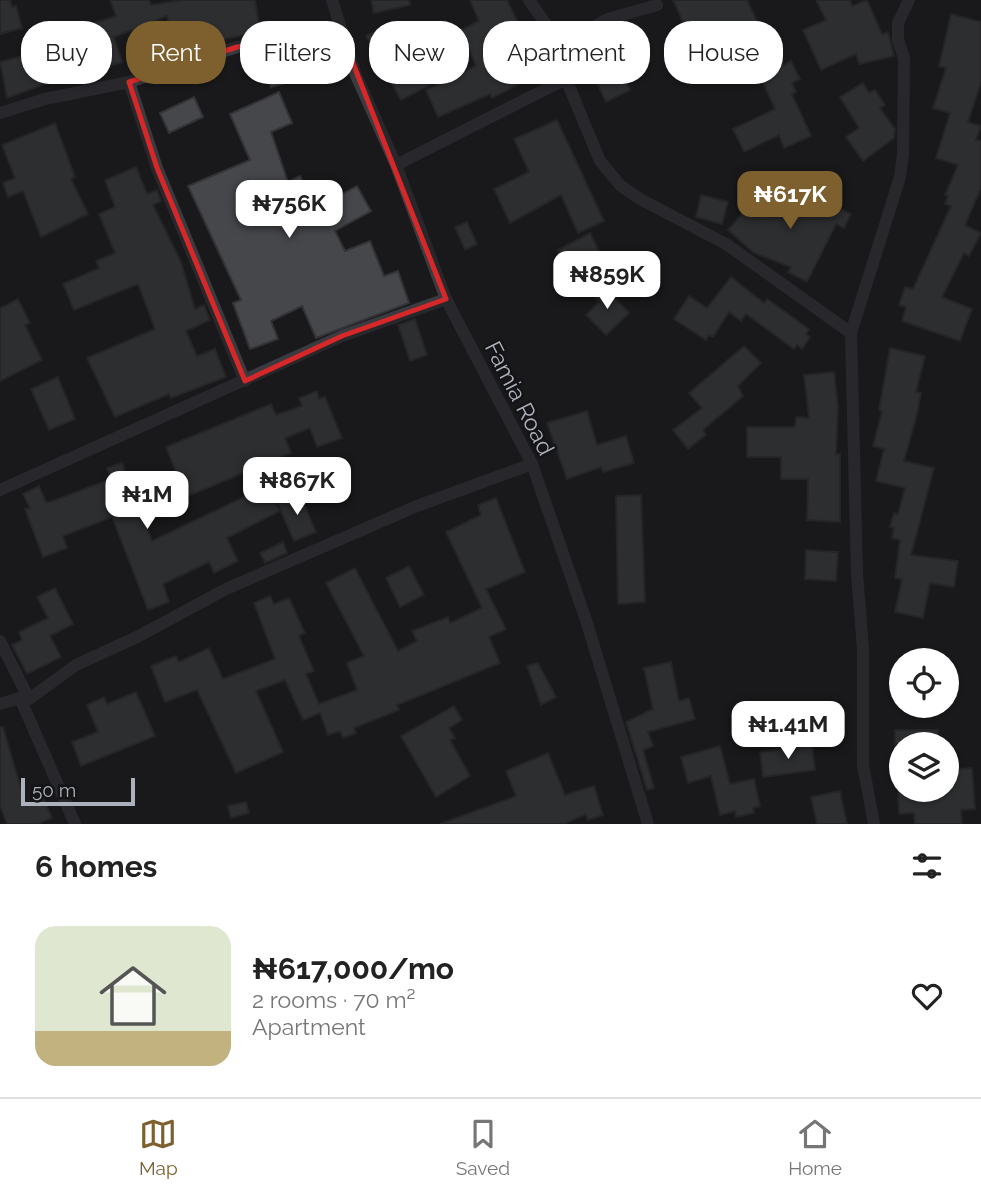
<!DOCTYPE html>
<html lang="en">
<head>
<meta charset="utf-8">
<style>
	:root { --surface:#fff; --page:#f2f2f2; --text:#222; --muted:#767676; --line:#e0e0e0; --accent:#7e602f }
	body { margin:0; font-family:Raleway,sans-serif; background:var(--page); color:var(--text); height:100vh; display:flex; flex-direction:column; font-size:26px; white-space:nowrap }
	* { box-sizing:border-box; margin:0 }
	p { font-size:23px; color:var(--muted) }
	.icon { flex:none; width:38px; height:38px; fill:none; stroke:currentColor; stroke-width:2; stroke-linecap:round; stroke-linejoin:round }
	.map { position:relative; height:824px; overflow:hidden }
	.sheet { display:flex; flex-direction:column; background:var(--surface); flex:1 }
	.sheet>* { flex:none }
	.guide { position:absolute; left:21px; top:21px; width:940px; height:63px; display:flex; gap:14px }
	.tools { position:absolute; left:889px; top:648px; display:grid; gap:14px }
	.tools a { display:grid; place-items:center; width:70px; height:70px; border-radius:50%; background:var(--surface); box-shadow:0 2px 5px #0004; font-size:35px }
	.scale { position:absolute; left:21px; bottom:18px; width:114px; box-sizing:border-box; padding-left:7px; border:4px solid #acb1bb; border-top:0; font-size:19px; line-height:24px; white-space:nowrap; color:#acb1bb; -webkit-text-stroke:5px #141416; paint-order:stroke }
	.price { position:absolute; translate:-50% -60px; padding:0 16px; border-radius:14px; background:#fff; color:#222; font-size:23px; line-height:46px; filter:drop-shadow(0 2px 4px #0008) }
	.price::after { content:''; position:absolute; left:50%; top:42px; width:21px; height:16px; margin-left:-10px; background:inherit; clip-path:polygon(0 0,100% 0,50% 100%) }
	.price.selected { background:var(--accent); color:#fff }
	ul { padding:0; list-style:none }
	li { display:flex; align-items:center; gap:21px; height:175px; padding:0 35px }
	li+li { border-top:2px solid var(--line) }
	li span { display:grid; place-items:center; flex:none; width:196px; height:140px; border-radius:21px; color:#555 }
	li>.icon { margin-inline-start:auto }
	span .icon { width:84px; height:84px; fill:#fffc; stroke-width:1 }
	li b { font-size:30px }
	h2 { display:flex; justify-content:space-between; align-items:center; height:84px; padding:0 35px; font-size:30px }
	.tag { padding:0 24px; border-radius:28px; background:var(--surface); box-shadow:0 2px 5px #0004; font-size:24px; line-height:63px }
	.tag.selected { background:var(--accent); color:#fff }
	.menu { display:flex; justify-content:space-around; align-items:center; height:98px; border-top:2px solid var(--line); background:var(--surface); font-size:19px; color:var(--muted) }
	.menu a { display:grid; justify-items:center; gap:4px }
	.menu .selected { color:var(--accent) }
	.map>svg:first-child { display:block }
	.building { fill:#46474b; stroke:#333337; stroke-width:2 }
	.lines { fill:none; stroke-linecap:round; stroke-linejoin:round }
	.minor { stroke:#3a3b40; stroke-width:12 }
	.marked { fill:none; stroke:#d62828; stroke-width:5; stroke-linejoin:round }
	.labels { text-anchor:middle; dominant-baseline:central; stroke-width:5; stroke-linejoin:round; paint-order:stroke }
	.street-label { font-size:23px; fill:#acb1bb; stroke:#141416 }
</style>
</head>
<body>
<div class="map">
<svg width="981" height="824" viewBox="0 0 981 824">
	<rect width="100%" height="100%" fill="#19191b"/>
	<g class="building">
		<path d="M 0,0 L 10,0 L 12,7 L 16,6 L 22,28 L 0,34 Z"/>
		<path d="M 110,0 L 149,0 L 151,5 L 182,0 L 255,0 L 260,32 L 209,42 L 207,33 L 171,39 L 167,16 L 114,37 L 122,62 L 71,78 L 70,75 L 7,98 L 0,62 L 37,52 L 31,33 L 52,26 L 57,42 L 79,35 L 78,32 L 92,27 L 91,24 L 116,16 Z"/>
		<path d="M 371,0 L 409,0 L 410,5 L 374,13 Z"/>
		<path d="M 470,0 L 507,0 L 528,43 L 540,37 L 556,74 L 546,79 L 543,72 L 492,98 L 490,94 L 438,117 L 426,90 L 476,66 L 461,30 L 479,21 Z"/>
		<path d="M 673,0 L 747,0 L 765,38 L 699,73 L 686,45 L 682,47 L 674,29 L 684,24 Z"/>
		<path d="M 816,0 L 850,0 L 852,6 L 867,0 L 882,34 L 888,32 L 894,56 L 859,64 L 856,54 L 821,70 L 803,30 L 826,20 Z"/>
		<path d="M 951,14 L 981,22 L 981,82 L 968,122 L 981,126 L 976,140 L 981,141 L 981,188 L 965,225 L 981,233 L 969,256 L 964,253 L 942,297 L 972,309 L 960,341 L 902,321 L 906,307 L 899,305 L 905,287 L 913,289 L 951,206 L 945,204 L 948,196 L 945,195 L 958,165 L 936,158 L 950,113 L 933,108 L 946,68 L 939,66 Z"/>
		<path d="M 386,26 L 405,67 L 417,61 L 430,85 L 401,100 L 366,36 Z"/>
		<path d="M 607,43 L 630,90 L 606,102 L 583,54 Z"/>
		<path d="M 287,53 L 295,80 L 271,87 L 263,60 Z"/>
		<path d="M 781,57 L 784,65 L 791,61 L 800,79 L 792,83 L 796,92 L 792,94 L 811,136 L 784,148 L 779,135 L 744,152 L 733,129 L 775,109 L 757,69 Z"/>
		<path d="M 863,83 L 869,93 L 875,90 L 885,105 L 880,108 L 895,129 L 894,138 L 863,161 L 846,137 L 859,128 L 840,97 Z"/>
		<path d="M 279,92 L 292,123 L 271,132 L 288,182 L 300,176 L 316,208 L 357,186 L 371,211 L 335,231 L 345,251 L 370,241 L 384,276 L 398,271 L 409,303 L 316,338 L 302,306 L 271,321 L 278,339 L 250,349 L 233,303 L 241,300 L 188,186 L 250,160 L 230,114 Z"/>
		<path d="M 194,97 L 203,117 L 169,133 L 160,113 Z"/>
		<path d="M 557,120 L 604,221 L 578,233 L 561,195 L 510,223 L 494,189 L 529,172 L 514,139 Z"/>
		<path d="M 55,123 L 75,177 L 71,179 L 88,214 L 41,237 L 23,191 L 8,197 L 3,183 L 15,178 L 2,145 Z"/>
		<path d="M 136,167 L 147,194 L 157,190 L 161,201 L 153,205 L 181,262 L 195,309 L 204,305 L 210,320 L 186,331 L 197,356 L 215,349 L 226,377 L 171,398 L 169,394 L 115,417 L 87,358 L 155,329 L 138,284 L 74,310 L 63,284 L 99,268 L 96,261 L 115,253 L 99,214 L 115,207 L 105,180 Z"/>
		<path d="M 784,191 L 819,201 L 820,198 L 851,214 L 844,228 L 836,224 L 807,282 L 788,272 L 791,267 L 754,253 L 728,230 L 755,199 L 776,217 Z"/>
		<path d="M 701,195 L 728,202 L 722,224 L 696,217 Z"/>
		<path d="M 467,222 L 477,244 L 465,250 L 455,227 Z"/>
		<path d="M 590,233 L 602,257 L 570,273 L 558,250 Z"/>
		<path d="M 731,277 L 764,303 L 767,299 L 809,329 L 806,334 L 810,337 L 802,349 L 797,345 L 794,349 L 746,314 L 741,321 L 729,312 L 713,337 L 709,335 L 706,340 L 674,319 L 689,296 L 707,308 Z"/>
		<path d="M 604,286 L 629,313 L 606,335 L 586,315 L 599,302 L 594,296 Z"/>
		<path d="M 18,299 L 30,323 L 25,325 L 42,360 L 0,381 L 0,308 Z"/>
		<path d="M 415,319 L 427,355 L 410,361 L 398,325 Z"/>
		<path d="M 744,346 L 761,363 L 738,386 L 743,396 L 703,430 L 706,435 L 688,449 L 673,430 L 702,408 L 689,393 Z"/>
		<path d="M 890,348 L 925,356 L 916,392 L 921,393 L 917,414 L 904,461 L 934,468 L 911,555 L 958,561 L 954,587 L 930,583 L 923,618 L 895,612 L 902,579 L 895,578 L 900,540 L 892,538 L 894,528 L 890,527 L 894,513 L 898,514 L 905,488 L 876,481 L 884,449 L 873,446 L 882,411 L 879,410 Z"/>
		<path d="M 834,372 L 838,406 L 836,454 L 840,454 L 840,522 L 807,520 L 808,479 L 781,479 L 781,457 L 747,457 L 747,427 L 795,427 L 796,417 L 809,418 L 804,375 Z"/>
		<path d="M 58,377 L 75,419 L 49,430 L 31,389 Z"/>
		<path d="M 317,391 L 319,399 L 325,397 L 342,438 L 317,447 L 310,428 L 285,438 L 291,453 L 186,497 L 166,447 L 271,404 L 276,415 L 302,406 L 299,398 Z"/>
		<path d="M 587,411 L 597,445 L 626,436 L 634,463 L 603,472 L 601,467 L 567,479 L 547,423 Z"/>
		<path d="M 122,463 L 152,541 L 267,486 L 280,511 L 227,538 L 238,561 L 214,573 L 209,562 L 163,584 L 169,602 L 148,610 L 112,517 L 63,536 L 67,548 L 43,557 L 25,509 L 30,508 L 23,494 L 39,486 L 46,502 L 50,502 L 111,479 L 107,468 Z"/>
		<path d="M 299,492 L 316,532 L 294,541 L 277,502 Z"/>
		<path d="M 641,495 L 645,602 L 618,604 L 616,496 Z"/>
		<path d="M 496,498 L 525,572 L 486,589 L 506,629 L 489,637 L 500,663 L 397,705 L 399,710 L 354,728 L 356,733 L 343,738 L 340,731 L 328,735 L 320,713 L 303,720 L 285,680 L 256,691 L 283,752 L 236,773 L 197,690 L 165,702 L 151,666 L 176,656 L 179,662 L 209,648 L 223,679 L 275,659 L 254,603 L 270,596 L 274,604 L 289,598 L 305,633 L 299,636 L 314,671 L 306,674 L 319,704 L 357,690 L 347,663 L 364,656 L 326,583 L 355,568 L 398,651 L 417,641 L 412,631 L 448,617 L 450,623 L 482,608 L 446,532 L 481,515 L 478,505 Z"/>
		<path d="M 283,542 L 287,553 L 265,563 L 260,553 Z"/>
		<path d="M 806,550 L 838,552 L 836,581 L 805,579 Z"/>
		<path d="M 409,566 L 424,595 L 400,607 L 386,578 Z"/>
		<path d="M 55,588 L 73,624 L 50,636 L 61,657 L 27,674 L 12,645 L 22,640 L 19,632 L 48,618 L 37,597 Z"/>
		<path d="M 671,662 L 679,701 L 689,698 L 695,719 L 648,732 L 653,746 L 643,750 L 654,788 L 647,790 L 626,722 L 653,709 L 644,668 Z"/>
		<path d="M 538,663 L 556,697 L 541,705 L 527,666 Z"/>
		<path d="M 136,692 L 155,736 L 81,766 L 72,742 L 98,732 L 87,705 L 104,697 L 107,704 Z"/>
		<path d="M 454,706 L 462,720 L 449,728 L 455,738 L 450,740 L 470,776 L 436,797 L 401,736 Z"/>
		<path d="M 0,727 L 3,727 L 26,806 L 44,799 L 52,818 L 38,824 L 7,824 L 0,806 Z"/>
		<path d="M 895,730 L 938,730 L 937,744 L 895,744 Z"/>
		<path d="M 812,745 L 815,770 L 763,777 L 760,752 Z"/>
		<path d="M 720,746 L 730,784 L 754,779 L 760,806 L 753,808 L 754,813 L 736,817 L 735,811 L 720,815 L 711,776 L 688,783 L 681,757 Z"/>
		<path d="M 548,753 L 565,795 L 594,786 L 603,815 L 588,820 L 586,814 L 564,824 L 440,824 L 516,796 L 506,771 Z"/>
		<path d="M 972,768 L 975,809 L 961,810 L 962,824 L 915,824 L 914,813 L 899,814 L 898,789 L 947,789 L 947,770 Z"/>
		<path d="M 840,791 L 847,824 L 817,824 L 811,797 Z"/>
		<path d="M 246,802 L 249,813 L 231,818 L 228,806 Z"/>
	</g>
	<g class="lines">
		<g class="minor">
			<path d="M 332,0 L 355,73 L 396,165 L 446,299 L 532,464 L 586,620 L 648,824"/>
			<path d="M 529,0 L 561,46 L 566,79 L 600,161 L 621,186 L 640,199 L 726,244 L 851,333"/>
			<path d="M 561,46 L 608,19 L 657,5"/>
			<path d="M 129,82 L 157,168 L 245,381"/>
			<path d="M 0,113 L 45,99 L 129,82 L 237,47 L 341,33"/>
			<path d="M 396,165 L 566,79"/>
			<path d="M 0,490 L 342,336 L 446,299"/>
			<path d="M 0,641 L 29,699 L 20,698 L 75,824"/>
			<path d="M 29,699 L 76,665 L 139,636 L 226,589 L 417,506 L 532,464"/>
			<path d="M 0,704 L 20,698"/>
			<path d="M 874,824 L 863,765 L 863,649 L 857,574 L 851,333 L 900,177 L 903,155 L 904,58 L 898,40 L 898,23 L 909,0"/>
		</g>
	</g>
	<path d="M0 0H981V824H0ZM 341,33 L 446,299 L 342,336 L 245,381 L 157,168 L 129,82 L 237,47 Z" fill="#19191b" fill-opacity=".55" fill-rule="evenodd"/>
	<path class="marked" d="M 341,33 L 446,299 L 342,336 L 245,381 L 157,168 L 129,82 L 237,47 Z"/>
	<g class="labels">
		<g class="street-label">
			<text transform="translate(520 398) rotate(63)">Famia Road</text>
		</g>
	</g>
</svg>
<div class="tools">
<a><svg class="icon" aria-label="locate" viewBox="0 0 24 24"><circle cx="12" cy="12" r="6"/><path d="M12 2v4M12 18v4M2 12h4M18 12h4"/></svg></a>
<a><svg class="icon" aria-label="layers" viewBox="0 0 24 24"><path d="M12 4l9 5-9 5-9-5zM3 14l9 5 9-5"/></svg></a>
</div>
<div class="scale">50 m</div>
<b class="price selected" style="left:790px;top:231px">₦617K</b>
<b class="price" style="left:289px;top:240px">₦756K</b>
<b class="price" style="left:607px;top:311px">₦859K</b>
<b class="price" style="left:297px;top:517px">₦867K</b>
<b class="price" style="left:147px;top:531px">₦1M</b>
<b class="price" style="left:788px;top:761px">₦1.41M</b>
<div class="guide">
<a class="tag">Buy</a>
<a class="tag selected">Rent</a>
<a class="tag">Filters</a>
<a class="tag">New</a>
<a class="tag">Apartment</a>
<a class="tag">House</a>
</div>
</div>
<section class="sheet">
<h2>6 homes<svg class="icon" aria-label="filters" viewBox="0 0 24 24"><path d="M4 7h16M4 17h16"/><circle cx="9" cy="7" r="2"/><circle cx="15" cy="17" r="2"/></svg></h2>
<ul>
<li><span style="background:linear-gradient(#dfe7d0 75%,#c2b280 0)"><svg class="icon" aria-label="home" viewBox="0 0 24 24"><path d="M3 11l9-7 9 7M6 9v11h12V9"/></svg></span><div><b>₦617,000/mo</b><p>2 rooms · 70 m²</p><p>Apartment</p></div><svg class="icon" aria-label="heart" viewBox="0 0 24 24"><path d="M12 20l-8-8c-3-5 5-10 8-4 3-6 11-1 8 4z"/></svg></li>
</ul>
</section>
<nav class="menu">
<a class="selected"><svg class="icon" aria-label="map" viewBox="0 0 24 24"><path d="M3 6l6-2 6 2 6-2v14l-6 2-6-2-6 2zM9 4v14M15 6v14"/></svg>Map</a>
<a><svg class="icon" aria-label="saved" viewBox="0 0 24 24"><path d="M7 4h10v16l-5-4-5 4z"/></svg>Saved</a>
<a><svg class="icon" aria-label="home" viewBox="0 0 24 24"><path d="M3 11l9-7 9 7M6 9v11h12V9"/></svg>Home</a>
</nav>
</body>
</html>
